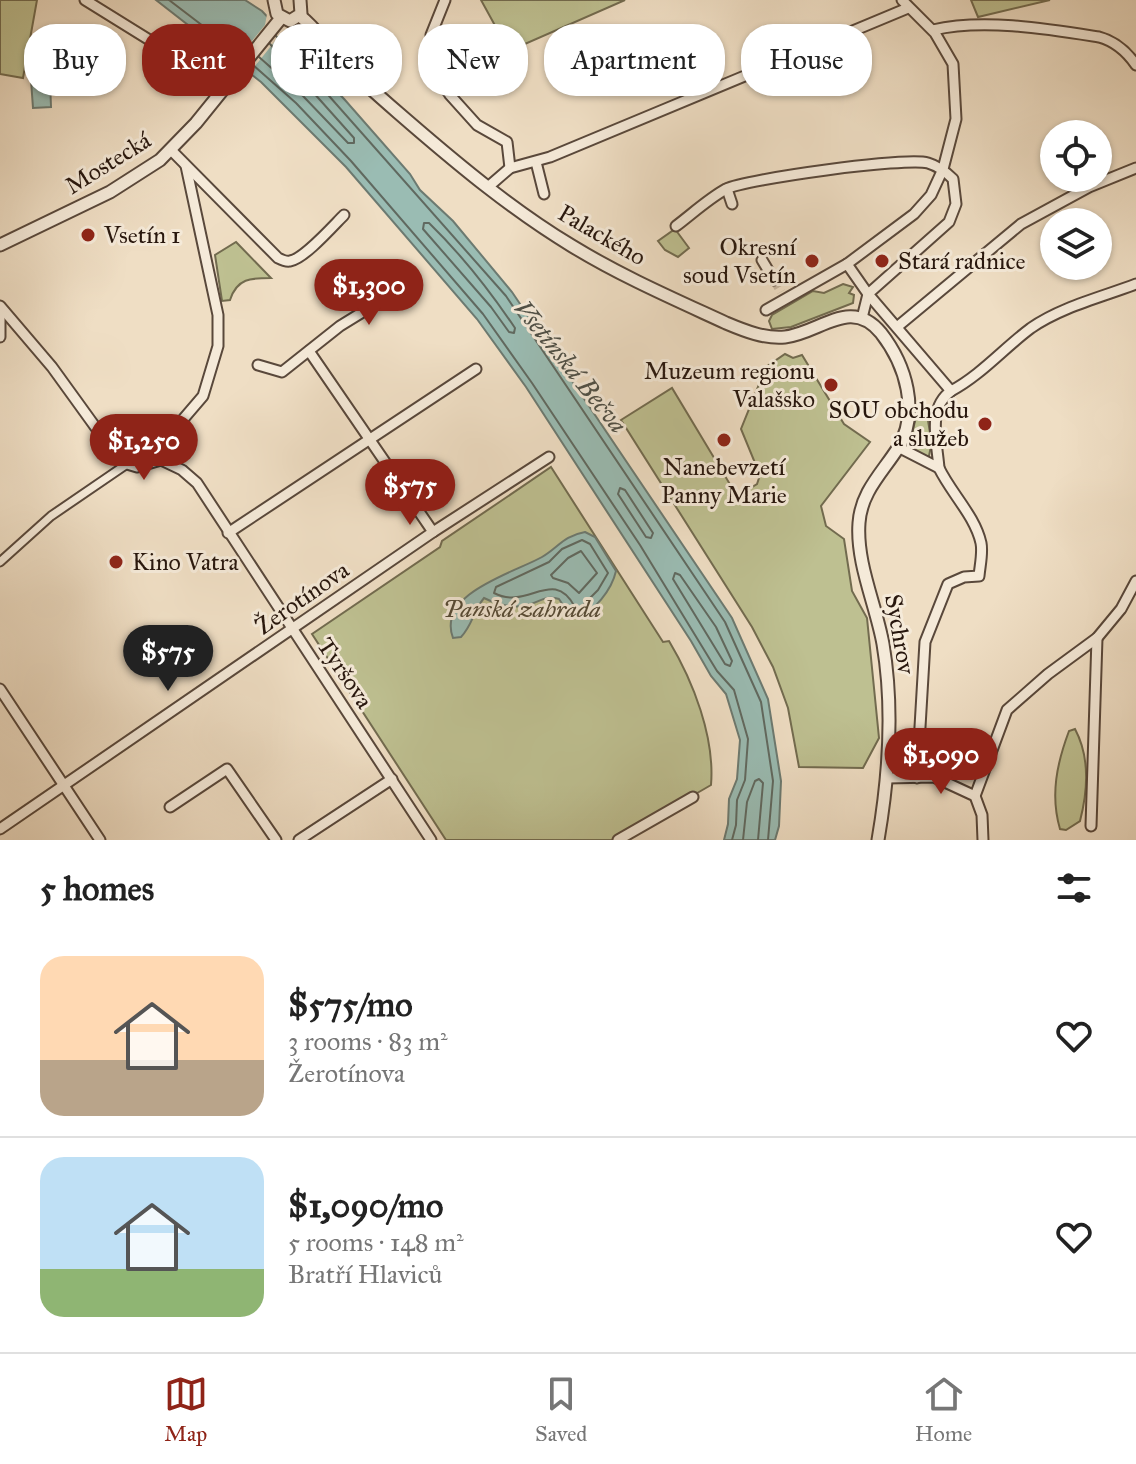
<!DOCTYPE html>
<html lang="en">
<head>
<meta charset="utf-8">
<style>
	:root { --surface:#fff; --page:#f6f6f6; --text:#222; --muted:#767676; --line:#e0e0e0; --accent:#8f2418 }
	body { margin:0; font-family:"IM FELL Great Primer",serif; background:var(--page); color:var(--text); height:100vh; display:flex; flex-direction:column; font-size:30px; white-space:nowrap }
	* { box-sizing:border-box; margin:0 }
	p { font-size:26px; color:var(--muted) }
	.icon { flex:none; width:44px; height:44px; fill:none; stroke:currentColor; stroke-width:2; stroke-linecap:round; stroke-linejoin:round }
	.map { position:relative; height:840px; overflow:hidden }
	.drawer { display:flex; flex-direction:column; background:var(--surface); flex:1 }
	.drawer>* { flex:none }
	.guide { position:absolute; left:24px; top:24px; width:1088px; height:72px; display:flex; gap:16px }
	.tools { position:absolute; left:1040px; top:120px; display:grid; gap:16px }
	.tools a { display:grid; place-items:center; width:72px; height:72px; border-radius:50%; background:var(--surface); box-shadow:0 2px 6px #0004; font-size:40px }
	.price { position:absolute; translate:-50% -68px; padding:0 18px; border-radius:28px; background:var(--accent); color:#fff; font-size:26px; line-height:52px; filter:drop-shadow(0 2px 4px #0008) }
	.price::after { content:''; position:absolute; left:50%; top:48px; width:24px; height:18px; margin-left:-12px; background:inherit; clip-path:polygon(0 0,100% 0,50% 100%) }
	.price.current { background:#222; color:#fff }
	ul { padding:0; list-style:none }
	li { display:flex; align-items:center; gap:24px; height:200px; padding:0 40px }
	li+li { border-top:2px solid var(--line) }
	li span { display:grid; place-items:center; flex:none; width:224px; height:160px; border-radius:24px; color:#555 }
	li>.icon { margin-inline-start:auto }
	span .icon { width:96px; height:96px; fill:#fffc; stroke-width:1 }
	li b { font-size:34px }
	h2 { display:flex; justify-content:space-between; align-items:center; height:96px; padding:0 40px; font-size:34px }
	.pill { padding:0 28px; border-radius:32px; background:var(--surface); box-shadow:0 2px 6px #0004; font-size:28px; line-height:72px }
	.pill.current { background:var(--accent); color:#fff }
	.tab-bar { display:flex; justify-content:space-around; align-items:center; height:112px; border-top:2px solid var(--line); background:var(--surface); font-size:22px; color:var(--muted) }
	.tab-bar a { display:grid; justify-items:center; gap:4px }
	.tab-bar .current { color:var(--accent) }
	.map>svg:first-child { display:block }
	.green { fill:#bec091; stroke:#726b4f; stroke-width:2 }
	.water { fill:#9abcb3; stroke:#6c7a71; stroke-width:2 }
	.pier { fill:#efdec4 }
	.lines { fill:none; stroke-linecap:round; stroke-linejoin:round }
	.shore { stroke:#606960; stroke-width:2 }
	.minor-tunnel { stroke:#c7b69f; stroke-width:9; stroke-dasharray:9 4.5; stroke-linecap:butt }
	.pedestrian-casing { stroke:#59483b; stroke-width:11 }
	.minor-casing { stroke:#59483b; stroke-width:13 }
	.tertiary-casing { stroke:#59483b; stroke-width:15 }
	.pedestrian { stroke:#f5ead9; stroke-width:7 }
	.minor { stroke:#f5ead9; stroke-width:9 }
	.tertiary { stroke:#f5ead9; stroke-width:11 }
	.poi-dot { fill:#8f2418; stroke:#f5ead9; stroke-width:3 }
	.labels { text-anchor:middle; dominant-baseline:central; stroke-width:6; stroke-linejoin:round; paint-order:stroke }
	.street-label { font-size:24px; fill:#27160d; stroke:#f5ead9 }
	.poi-label { font-size:24px; fill:#27160d; stroke:#f5ead9; text-anchor:start }
	.park-label { font-size:24px; font-style:italic; fill:#544935; stroke:#f5ead9 }
	.water-label { font-size:26px; font-style:italic; fill:#4f5047; stroke:#f5ead9 }
</style>
</head>
<body>
<div class="map">
<svg width="1136" height="840" viewBox="0 0 1136 840">
	<rect width="100%" height="100%" fill="#efdec4"/>
	<filter id="stains"><feTurbulence type="fractalNoise" baseFrequency=".0025" numOctaves="4"/><feColorMatrix values="0 0 0 0 .2 0 0 0 0 .09 0 0 0 0 .02 0 0 0 .5 -.17"/></filter>
	<radialGradient id="worn" r=".72"><stop offset=".6" stop-color="#630" stop-opacity="0"/><stop offset="1" stop-color="#630" stop-opacity=".3"/></radialGradient>
	<g class="green">
		<path d="M 0,0 L 37,0 L 23,78 L 0,74 Z"/>
		<path d="M 481,0 L 625,0 L 509,51 Z"/>
		<path d="M 971,0 L 1050,0 L 978,17 Z"/>
		<path d="M 675,229 L 689,248 L 678,257 L 665,250 L 658,241 Z"/>
		<path d="M 236,242 L 271,278 C 251,278 237,278 230,300 L 222,301 L 215,255 Z"/>
		<path d="M 843,284 L 853,287 L 849,293 L 854,295 L 853,303 L 791,327 L 772,329 L 769,321 L 772,315 L 813,291 L 824,293 Z"/>
		<path d="M 785,354 L 793,358 L 802,355 L 844,424 L 870,442 L 821,506 L 826,526 L 844,539 L 852,591 L 867,618 L 879,738 L 863,768 L 799,767 L 788,708 L 773,667 L 752,627 L 621,420 L 672,388 L 737,496 L 757,484 L 760,475 L 741,429 L 766,367 Z"/>
		<path d="M 927,411 C 928,430 934,437 929,456 L 921,456 L 909,446 L 917,413 Z"/>
		<path d="M 551,467 L 663,642 L 669,641 C 693,681 715,737 711,785 L 616,840 L 446,840 L 312,634 L 440,547 L 442,541 Z"/>
		<path d="M 1075,729 C 1090,757 1088,790 1080,821 L 1066,830 L 1060,829 C 1050,795 1057,763 1069,731 Z"/>
	</g>
	<g class="water">
		<path d="M 156,0 L 245,0 L 262,11 L 345,100 L 410,174 L 420,190 L 453,221 L 512,292 L 732,618 L 768,699 L 781,781 L 779,826 L 775,840 L 724,840 L 728,824 L 729,799 L 737,779 L 740,740 L 726,694 L 711,676 L 691,641 L 526,387 L 477,319 L 346,167 L 261,82 Z"/>
		<path d="M 31,80 L 50,80 L 51,107 L 33,108 Z"/>
		<path d="M 585,532 L 595,537 L 616,571 C 612,589 594,613 576,618 L 569,614 L 559,599 C 546,595 541,601 528,605 C 513,609 498,605 484,598 C 474,610 472,626 461,637 L 453,638 C 436,593 516,572 542,557 C 559,547 563,536 585,532 Z"/>
	</g>
	<path class="pier" d="M 267,14 L 288,32 L 280,35 L 247,76 L 233,64 L 265,25 Z"/>
	<g class="lines">
		<g class="shore">
			<path d="M 169,0 L 241,55"/>
			<path d="M 276,36 L 506,296 L 725,622 L 761,702 L 773,781 L 768,840"/>
			<path d="M 259,57 L 303,96 L 348,143 L 354,143 L 354,138 L 270,44"/>
			<path d="M 253,65 L 296,103 L 351,161 L 483,314 L 532,383 L 640,545 L 717,671 L 734,690 L 748,739 L 745,780 L 737,800 L 736,825 L 732,840"/>
			<path d="M 424,223 L 429,223 C 461,254 490,291 515,328 L 514,333 L 509,332 L 491,307 L 423,229 Z"/>
			<path d="M 620,488 L 625,490 L 653,533 L 651,538 L 646,537 L 618,494 Z"/>
			<path d="M 582,540 L 590,544 L 608,573 L 598,590 L 580,608 L 575,607 C 553,566 528,611 494,593 L 496,587 L 549,562 L 562,549 Z"/>
			<path d="M 581,551 L 597,573 L 579,593 L 568,583 L 553,578 L 551,575 L 568,558 Z"/>
			<path d="M 675,573 L 680,575 L 716,627 L 732,661 L 730,666 L 725,664 L 673,579 Z"/>
			<path d="M 743,840 L 747,802 L 755,781 L 759,779 L 763,783 L 758,840"/>
		</g>
		<path class="minor-tunnel" d="M 774,280 L 781,292"/>
		<g class="pedestrian-casing">
			<path id="pedestrian" d="M 0,562 L 51,516 L 127,464"/>
		</g>
		<g class="minor-casing">
			<g id="minor">
				<path d="M 85,0 L 172,54 L 222,91"/>
				<path d="M 445,0 L 431,35 L 434,70 L 450,95 L 477,125 L 507,142 L 510,168"/>
				<path d="M 933,30 C 983,18 1048,29 1099,37 C 1114,41 1127,52 1136,65"/>
				<path d="M 171,150 L 278,258 C 282,260 286,262 290,261 C 304,259 333,226 344,215"/>
				<path d="M 536,162 L 544,194"/>
				<path d="M 488,187 L 510,168 L 550,157 L 908,8"/>
				<path d="M 727,189 L 732,204"/>
				<path d="M 676,226 C 692,214 708,199 726,189 C 746,179 906,157 928,163 C 938,166 946,172 953,179 L 956,204 L 949,222 L 868,294"/>
				<path d="M 762,260 L 774,280"/>
				<path d="M 847,264 L 914,214 L 931,195 L 943,169 L 956,119 L 953,64 L 935,33 L 902,0"/>
				<path d="M 0,306 L 52,367 L 112,450 L 127,464 L 137,467 L 161,460"/>
				<path d="M 766,310 L 847,264 L 868,294 L 951,391 C 927,408 937,442 939,468 L 898,447"/>
				<path d="M 0,317 L 0,337"/>
				<path d="M 862,318 L 868,294"/>
				<path d="M 897,327 L 1021,224 L 1089,187 L 1136,168"/>
				<path d="M 309,351 L 433,532"/>
				<path d="M 258,365 L 282,372 L 340,326 L 413,281"/>
				<path d="M 951,391 C 981,375 1004,348 1031,328 C 1061,307 1102,297 1136,284"/>
				<path d="M 161,460 L 182,470 L 197,483 L 431,840"/>
				<path d="M 161,460 L 173,431 L 203,396 L 218,346 L 218,315 L 186,166"/>
				<path d="M 228,533 L 476,369"/>
				<path d="M 0,689 L 100,840"/>
				<path d="M 887,778 L 934,777 L 975,796 L 982,815 L 983,840"/>
				<path d="M 917,778 L 925,642 L 948,584 L 964,577 L 979,576 C 980,565 983,553 981,543 C 975,516 951,493 939,468"/>
				<path d="M 975,796 L 1007,710 L 1048,674 L 1097,638 L 1121,609 L 1136,581"/>
				<path d="M 170,807 L 227,769 L 276,840"/>
				<path d="M 1091,826 L 1097,638"/>
				<path d="M 0,829 L 433,532 L 549,457"/>
				<path d="M 299,840 L 392,779"/>
				<path d="M 618,840 L 693,797"/>
			</g>
		</g>
		<g class="tertiary-casing">
			<g id="tertiary">
				<path d="M 274,0 L 277,14 L 290,21 L 301,14 L 300,0"/>
				<path d="M 300,16 C 316,28 327,46 342,61 C 363,83 387,103 410,123 C 461,167 514,211 572,246 C 621,276 674,299 726,323 C 745,331 765,339 785,337 C 820,333 851,296 881,333 C 906,365 920,412 898,448 C 882,473 861,492 859,523 C 856,563 876,605 883,644 C 894,709 889,776 878,840"/>
				<path d="M 0,245 L 110,192 L 160,160 L 196,123 L 281,18"/>
			</g>
		</g>
		<use href="#pedestrian" class="pedestrian"/>
		<use href="#minor" class="minor"/>
		<use href="#tertiary" class="tertiary"/>
	</g>
	<g class="poi-dot">
		<circle cx="88" cy="235" r="8"/>
		<circle cx="812" cy="261" r="8"/>
		<circle cx="882" cy="261" r="8"/>
		<circle cx="831" cy="385" r="8"/>
		<circle cx="985" cy="424" r="8"/>
		<circle cx="724" cy="440" r="8"/>
		<circle cx="116" cy="562" r="8"/>
	</g>
	<g class="labels">
		<g class="street-label">
			<text transform="translate(108 163) rotate(-32)">Mostecká</text>
			<text transform="translate(602 235) rotate(30)">Palackého</text>
			<text transform="translate(302 598) rotate(-35)">Žerotínova</text>
			<text transform="translate(900 634) rotate(80)">Sychrov</text>
			<text transform="translate(345 673) rotate(56)">Tyršova</text>
		</g>
		<g class="poi-label">
			<text x="104" y="235">Vsetín 1</text>
			<text x="796" y="247" text-anchor="end">Okresní<tspan x="796" dy="28">soud Vsetín</tspan></text>
			<text x="898" y="261">Stará radnice</text>
			<text x="815" y="371" text-anchor="end">Muzeum regionu<tspan x="815" dy="28">Valašsko</tspan></text>
			<text x="969" y="410" text-anchor="end">SOU obchodu<tspan x="969" dy="28">a služeb</tspan></text>
			<text x="724" y="467" text-anchor="middle">Nanebevzetí<tspan x="724" dy="28">Panny Marie</tspan></text>
			<text x="132" y="562">Kino Vatra</text>
		</g>
		<g class="park-label">
			<text x="522" y="609">Panská zahrada</text>
		</g>
		<g class="water-label">
			<text transform="translate(571 366) rotate(51)">Vsetínská Bečva</text>
		</g>
	</g>
	<rect width="100%" height="100%" filter="url(#stains)"/>
	<rect width="100%" height="100%" fill="url(#worn)"/>
</svg>
<div class="tools">
<a><svg class="icon" aria-label="locate" viewBox="0 0 24 24"><circle cx="12" cy="12" r="6"/><path d="M12 2v4M12 18v4M2 12h4M18 12h4"/></svg></a>
<a><svg class="icon" aria-label="layers" viewBox="0 0 24 24"><path d="M12 4l9 5-9 5-9-5zM3 14l9 5 9-5"/></svg></a>
</div>
<b class="price" style="left:369px;top:327px">$1,300</b>
<b class="price" style="left:144px;top:482px">$1,250</b>
<b class="price" style="left:410px;top:527px">$575</b>
<b class="price current" style="left:168px;top:693px">$575</b>
<b class="price" style="left:941px;top:796px">$1,090</b>
<div class="guide">
<a class="pill">Buy</a>
<a class="pill current">Rent</a>
<a class="pill">Filters</a>
<a class="pill">New</a>
<a class="pill">Apartment</a>
<a class="pill">House</a>
</div>
</div>
<section class="drawer">
<h2>5 homes<svg class="icon" aria-label="filters" viewBox="0 0 24 24"><path d="M4 7h16M4 17h16"/><circle cx="9" cy="7" r="2"/><circle cx="15" cy="17" r="2"/></svg></h2>
<ul>
<li><span style="background:linear-gradient(#ffd9b3 65%,#b9a48a 0)"><svg class="icon" aria-label="home" viewBox="0 0 24 24"><path d="M3 11l9-7 9 7M6 9v11h12V9"/></svg></span><div><b>$575/mo</b><p>3 rooms · 83 m²</p><p>Žerotínova</p></div><svg class="icon" aria-label="heart" viewBox="0 0 24 24"><path d="M12 20l-8-8c-3-5 5-10 8-4 3-6 11-1 8 4z"/></svg></li>
<li><span style="background:linear-gradient(#bfe0f5 70%,#8fb573 0)"><svg class="icon" aria-label="home" viewBox="0 0 24 24"><path d="M3 11l9-7 9 7M6 9v11h12V9"/></svg></span><div><b>$1,090/mo</b><p>5 rooms · 148 m²</p><p>Bratří Hlaviců</p></div><svg class="icon" aria-label="heart" viewBox="0 0 24 24"><path d="M12 20l-8-8c-3-5 5-10 8-4 3-6 11-1 8 4z"/></svg></li>
</ul>
</section>
<nav class="tab-bar">
<a class="current"><svg class="icon" aria-label="map" viewBox="0 0 24 24"><path d="M3 6l6-2 6 2 6-2v14l-6 2-6-2-6 2zM9 4v14M15 6v14"/></svg>Map</a>
<a><svg class="icon" aria-label="saved" viewBox="0 0 24 24"><path d="M7 4h10v16l-5-4-5 4z"/></svg>Saved</a>
<a><svg class="icon" aria-label="home" viewBox="0 0 24 24"><path d="M3 11l9-7 9 7M6 9v11h12V9"/></svg>Home</a>
</nav>
</body>
</html>
